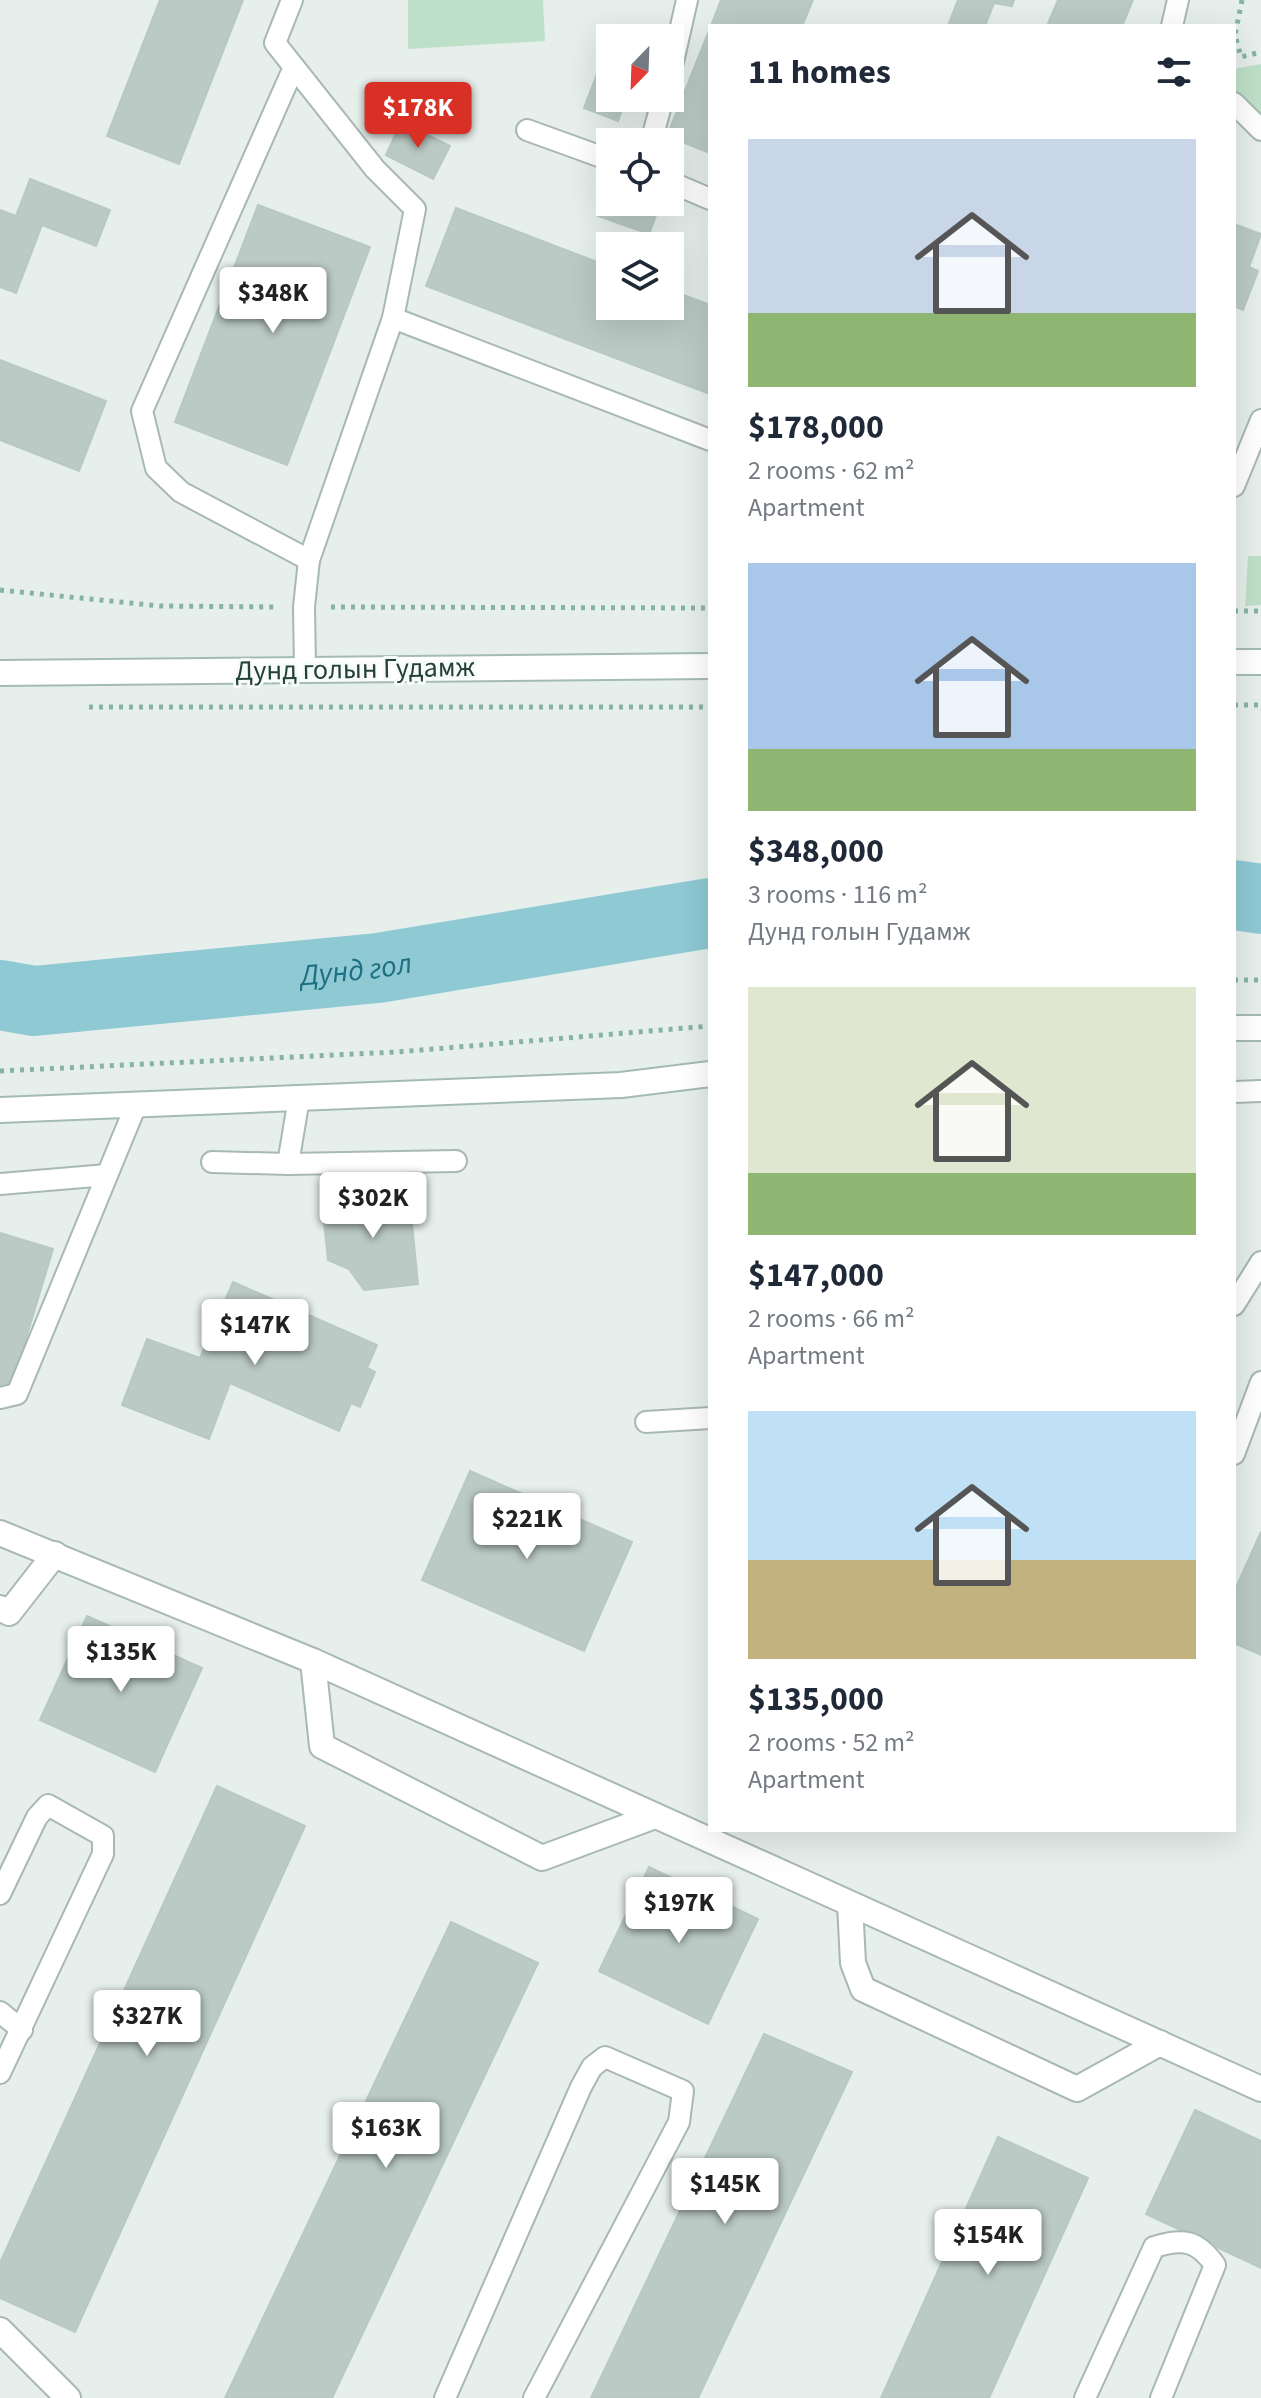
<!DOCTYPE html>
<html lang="en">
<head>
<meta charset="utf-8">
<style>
	:root { --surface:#fff; --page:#f6f6f7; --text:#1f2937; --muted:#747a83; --accent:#d93025 }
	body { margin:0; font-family:"Source Sans 3",sans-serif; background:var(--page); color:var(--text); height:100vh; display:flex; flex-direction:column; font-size:30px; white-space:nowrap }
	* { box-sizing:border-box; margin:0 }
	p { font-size:26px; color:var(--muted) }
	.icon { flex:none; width:44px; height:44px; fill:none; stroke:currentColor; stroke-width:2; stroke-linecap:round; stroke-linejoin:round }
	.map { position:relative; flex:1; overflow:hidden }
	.details { position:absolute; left:708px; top:24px; width:528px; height:1808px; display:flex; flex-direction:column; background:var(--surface); border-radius:0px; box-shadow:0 8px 32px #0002 }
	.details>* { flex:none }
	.needle { width:52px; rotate:203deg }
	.fabs { position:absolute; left:596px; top:24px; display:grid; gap:16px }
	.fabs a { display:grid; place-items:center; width:88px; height:88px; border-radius:0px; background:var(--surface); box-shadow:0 8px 32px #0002; font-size:40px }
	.price { position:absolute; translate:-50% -68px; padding:0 18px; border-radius:8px; background:#fff; color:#222; font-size:26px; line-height:52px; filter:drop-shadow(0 2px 4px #0008) }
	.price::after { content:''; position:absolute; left:50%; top:48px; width:24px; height:18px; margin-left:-12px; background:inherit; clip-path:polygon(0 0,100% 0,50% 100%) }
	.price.selected { background:var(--accent); color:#fff }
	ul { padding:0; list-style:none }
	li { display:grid; align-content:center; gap:16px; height:424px; padding:0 40px }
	li span { display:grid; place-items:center; height:248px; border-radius:0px; color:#555 }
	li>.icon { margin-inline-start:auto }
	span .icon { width:144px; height:144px; fill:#fffc; stroke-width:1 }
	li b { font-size:34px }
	h2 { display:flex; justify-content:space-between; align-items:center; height:96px; padding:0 40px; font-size:34px }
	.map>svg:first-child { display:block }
	.green { fill:#bfe0c8 }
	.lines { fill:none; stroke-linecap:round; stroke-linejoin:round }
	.river { stroke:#8ec9d4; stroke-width:70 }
	.building { fill:#bbcac4; stroke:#b8c9c2; stroke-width:2 }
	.lane-casing { stroke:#a8b8b2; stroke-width:24 }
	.street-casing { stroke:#a8b8b2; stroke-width:28 }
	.secondary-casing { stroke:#a4bbb3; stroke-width:28 }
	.path { stroke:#86b3a5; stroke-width:5; stroke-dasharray:4 6; stroke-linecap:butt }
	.lane { stroke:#fff; stroke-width:20 }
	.street { stroke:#fff; stroke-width:24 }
	.secondary { stroke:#fff; stroke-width:24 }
	.labels { text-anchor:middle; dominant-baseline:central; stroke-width:6; stroke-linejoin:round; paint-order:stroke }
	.street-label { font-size:28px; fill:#24423a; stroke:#f7fbf9 }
	.water-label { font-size:30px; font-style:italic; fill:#1c6f80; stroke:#f7fbf9 }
</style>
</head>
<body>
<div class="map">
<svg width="1261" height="2398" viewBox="0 0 1261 2398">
	<rect width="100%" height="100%" fill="#e6efeb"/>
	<g class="green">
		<path d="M 408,0 L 543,0 L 545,41 L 408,49 Z"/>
		<path d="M 1261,64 L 1261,117 L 1234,92 L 1234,74 L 1238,68 Z"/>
		<path d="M 1248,556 L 1261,556 L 1261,605 L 1245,606 Z"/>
	</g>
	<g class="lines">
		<g class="river">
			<path d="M 1234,895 L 1261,899"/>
			<path id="s1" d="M 0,995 L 34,1001 L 378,968 L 710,913"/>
		</g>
	</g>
	<g class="building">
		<path d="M 160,0 L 243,0 L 179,164 L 107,136 Z"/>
		<path d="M 721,0 L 813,0 L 802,26 L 711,26 Z"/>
		<path d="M 958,0 L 1014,0 L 1012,6 L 994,3 L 985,26 L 948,26 Z"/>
		<path d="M 1058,0 L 1133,0 L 1122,26 L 1047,26 Z"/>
		<path d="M 710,28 L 710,153 L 667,136 Z"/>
		<path d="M 601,64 L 610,67 L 610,98 L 626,98 L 618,121 L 584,108 Z"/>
		<path d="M 401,122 L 450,146 L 433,179 L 386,155 Z"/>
		<path d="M 30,179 L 110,210 L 96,246 L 42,225 L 16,293 L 0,287 L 0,210 L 16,216 Z"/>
		<path d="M 610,184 L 610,202 L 661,202 L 649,234 L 598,216 Z"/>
		<path d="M 258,205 L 370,247 L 287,465 L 175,422 Z"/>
		<path d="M 456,208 L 610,267 L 610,306 L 670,306 L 670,290 L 710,305 L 710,394 L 426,286 Z"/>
		<path d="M 1234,224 L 1261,234 L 1249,267 L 1258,271 L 1243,310 L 1234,306 Z"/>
		<path d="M 0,360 L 106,401 L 79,471 L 0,440 Z"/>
		<path d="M 409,1194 L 418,1284 L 364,1290 L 349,1269 L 328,1260 L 322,1203 Z"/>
		<path d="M 0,1233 L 53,1249 L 11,1388 L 0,1385 Z"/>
		<path d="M 233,1282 L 377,1345 L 367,1368 L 375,1372 L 360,1407 L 351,1403 L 339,1431 L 230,1383 L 209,1439 L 122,1405 L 147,1339 L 200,1358 Z"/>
		<path d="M 470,1471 L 632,1542 L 584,1651 L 422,1580 Z"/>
		<path d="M 1261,1532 L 1261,1655 L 1234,1643 L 1234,1592 Z"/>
		<path d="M 87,1616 L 202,1668 L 155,1772 L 40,1720 Z"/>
		<path d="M 217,1786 L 305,1826 L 75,2332 L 0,2298 L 0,2263 Z"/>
		<path d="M 649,1867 L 758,1919 L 708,2024 L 599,1971 Z"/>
		<path d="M 451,1922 L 538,1963 L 332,2398 L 225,2398 Z"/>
		<path d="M 764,2034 L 852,2072 L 698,2398 L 591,2398 Z"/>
		<path d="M 1195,2110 L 1261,2141 L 1261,2268 L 1146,2214 Z"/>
		<path d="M 998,2137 L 1088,2178 L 989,2398 L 881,2398 Z"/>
	</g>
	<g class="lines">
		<g class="lane-casing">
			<g id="lane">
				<path d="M 292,0 L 275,43 L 375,169 L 415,209 L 393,318 L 309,560 L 304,607 L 305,669"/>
				<path d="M 1172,26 L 1178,0"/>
				<path d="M 294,67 L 142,411 L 156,468 L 181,492 L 309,560"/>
				<path d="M 670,75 L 687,0"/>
				<path d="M 1234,103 L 1261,130"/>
				<path d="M 527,130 L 610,160"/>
				<path d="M 651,142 L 663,98"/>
				<path d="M 670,182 L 710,199"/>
				<path d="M 393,318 L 710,440"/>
				<path d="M 1234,486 L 1261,420"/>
				<path d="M 1234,1092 L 1261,1091"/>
				<path d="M 212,1162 L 288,1164 L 299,1098"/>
				<path d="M 288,1164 L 456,1161"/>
				<path d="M 0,1184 L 107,1175"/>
				<path d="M 1234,1305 L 1261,1262"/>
				<path d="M 0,1398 L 17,1394 L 136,1105"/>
				<path d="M 646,1422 L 710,1418"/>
				<path d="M 1234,1454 L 1261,1382"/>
				<path d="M 0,1894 L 37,1817 L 48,1805 L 103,1836 L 103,1854 L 0,2073"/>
				<path d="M 0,2012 L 22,2030"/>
				<path d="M 445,2398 L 581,2087 L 592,2067 L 605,2057 L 683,2091 L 679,2122 L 534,2398"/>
				<path d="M 1085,2398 L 1154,2247 C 1183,2238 1197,2240 1215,2265 L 1161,2398"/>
			</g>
		</g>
		<g class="street-casing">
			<g id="street">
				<path d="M 0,1533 L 313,1661 L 1261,2089"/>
				<path d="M 0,1608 L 9,1613 L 55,1554"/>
				<path d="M 313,1661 L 322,1746 L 542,1858 L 655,1816"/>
				<path d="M 850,1904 L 853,1963 L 863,1989 L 1077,2089 L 1160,2043"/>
				<path d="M 0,2330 L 68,2398"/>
			</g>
		</g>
		<g class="secondary-casing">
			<g id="secondary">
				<path d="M 1234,662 L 1261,662"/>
				<path d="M 0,673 L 710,666"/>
				<path d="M 1234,1028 L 1261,1028"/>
				<path d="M 0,1110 L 621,1085 L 710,1074"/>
			</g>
		</g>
		<g class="path">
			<path d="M 1242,0 L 1235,35 L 1241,57 L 1261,52"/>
			<path d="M 0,590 L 160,606 L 277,607"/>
			<path d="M 331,607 L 710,608"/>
			<path d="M 1234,611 L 1261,611"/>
			<path d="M 1234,705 L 1261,705"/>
			<path d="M 89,707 L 710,707"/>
			<path d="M 1234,980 L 1261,980"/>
			<path d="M 0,1071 L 397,1052 L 710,1026"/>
		</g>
		<use href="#lane" class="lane"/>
		<use href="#street" class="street"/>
		<use href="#secondary" class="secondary"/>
	</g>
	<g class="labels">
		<g class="street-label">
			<text transform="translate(355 669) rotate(-1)">Дунд голын Гудамж</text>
		</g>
		<g class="water-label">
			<text stroke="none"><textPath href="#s1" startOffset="358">Дунд гол</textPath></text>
		</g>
	</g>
</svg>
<div class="fabs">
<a><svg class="needle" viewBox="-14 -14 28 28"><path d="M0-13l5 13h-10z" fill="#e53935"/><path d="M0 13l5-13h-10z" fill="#747a83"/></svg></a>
<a><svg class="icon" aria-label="locate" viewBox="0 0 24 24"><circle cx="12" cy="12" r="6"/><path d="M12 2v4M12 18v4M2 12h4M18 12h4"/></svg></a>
<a><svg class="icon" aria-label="layers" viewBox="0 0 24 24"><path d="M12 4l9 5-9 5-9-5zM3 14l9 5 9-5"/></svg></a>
</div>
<b class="price selected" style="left:418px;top:150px">$178K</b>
<b class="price" style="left:273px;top:335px">$348K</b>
<b class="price" style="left:373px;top:1240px">$302K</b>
<b class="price" style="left:255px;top:1367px">$147K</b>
<b class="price" style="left:527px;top:1561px">$221K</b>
<b class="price" style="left:121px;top:1694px">$135K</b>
<b class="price" style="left:679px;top:1945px">$197K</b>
<b class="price" style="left:147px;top:2058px">$327K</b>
<b class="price" style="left:386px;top:2170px">$163K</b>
<b class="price" style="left:725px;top:2226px">$145K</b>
<b class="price" style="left:988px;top:2277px">$154K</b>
<section class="details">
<h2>11 homes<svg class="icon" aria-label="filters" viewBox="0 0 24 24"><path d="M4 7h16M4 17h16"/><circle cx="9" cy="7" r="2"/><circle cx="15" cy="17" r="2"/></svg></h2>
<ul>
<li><span style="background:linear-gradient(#c9d6e8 70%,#8fb573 0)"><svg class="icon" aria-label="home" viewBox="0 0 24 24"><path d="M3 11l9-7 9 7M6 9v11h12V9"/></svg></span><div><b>$178,000</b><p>2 rooms · 62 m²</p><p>Apartment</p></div></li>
<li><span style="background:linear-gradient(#a9c7e8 75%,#8fb573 0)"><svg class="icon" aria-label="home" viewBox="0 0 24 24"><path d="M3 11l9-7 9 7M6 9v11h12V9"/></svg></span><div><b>$348,000</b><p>3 rooms · 116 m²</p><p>Дунд голын Гудамж</p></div></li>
<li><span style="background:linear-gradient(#dfe7d0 75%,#8fb573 0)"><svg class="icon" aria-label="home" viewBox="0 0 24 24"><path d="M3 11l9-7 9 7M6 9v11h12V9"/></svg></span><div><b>$147,000</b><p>2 rooms · 66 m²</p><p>Apartment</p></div></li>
<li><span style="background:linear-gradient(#bfe0f5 60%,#c2b280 0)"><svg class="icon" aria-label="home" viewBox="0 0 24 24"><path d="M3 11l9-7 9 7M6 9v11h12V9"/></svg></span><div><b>$135,000</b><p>2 rooms · 52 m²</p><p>Apartment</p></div></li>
</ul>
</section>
</div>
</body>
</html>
